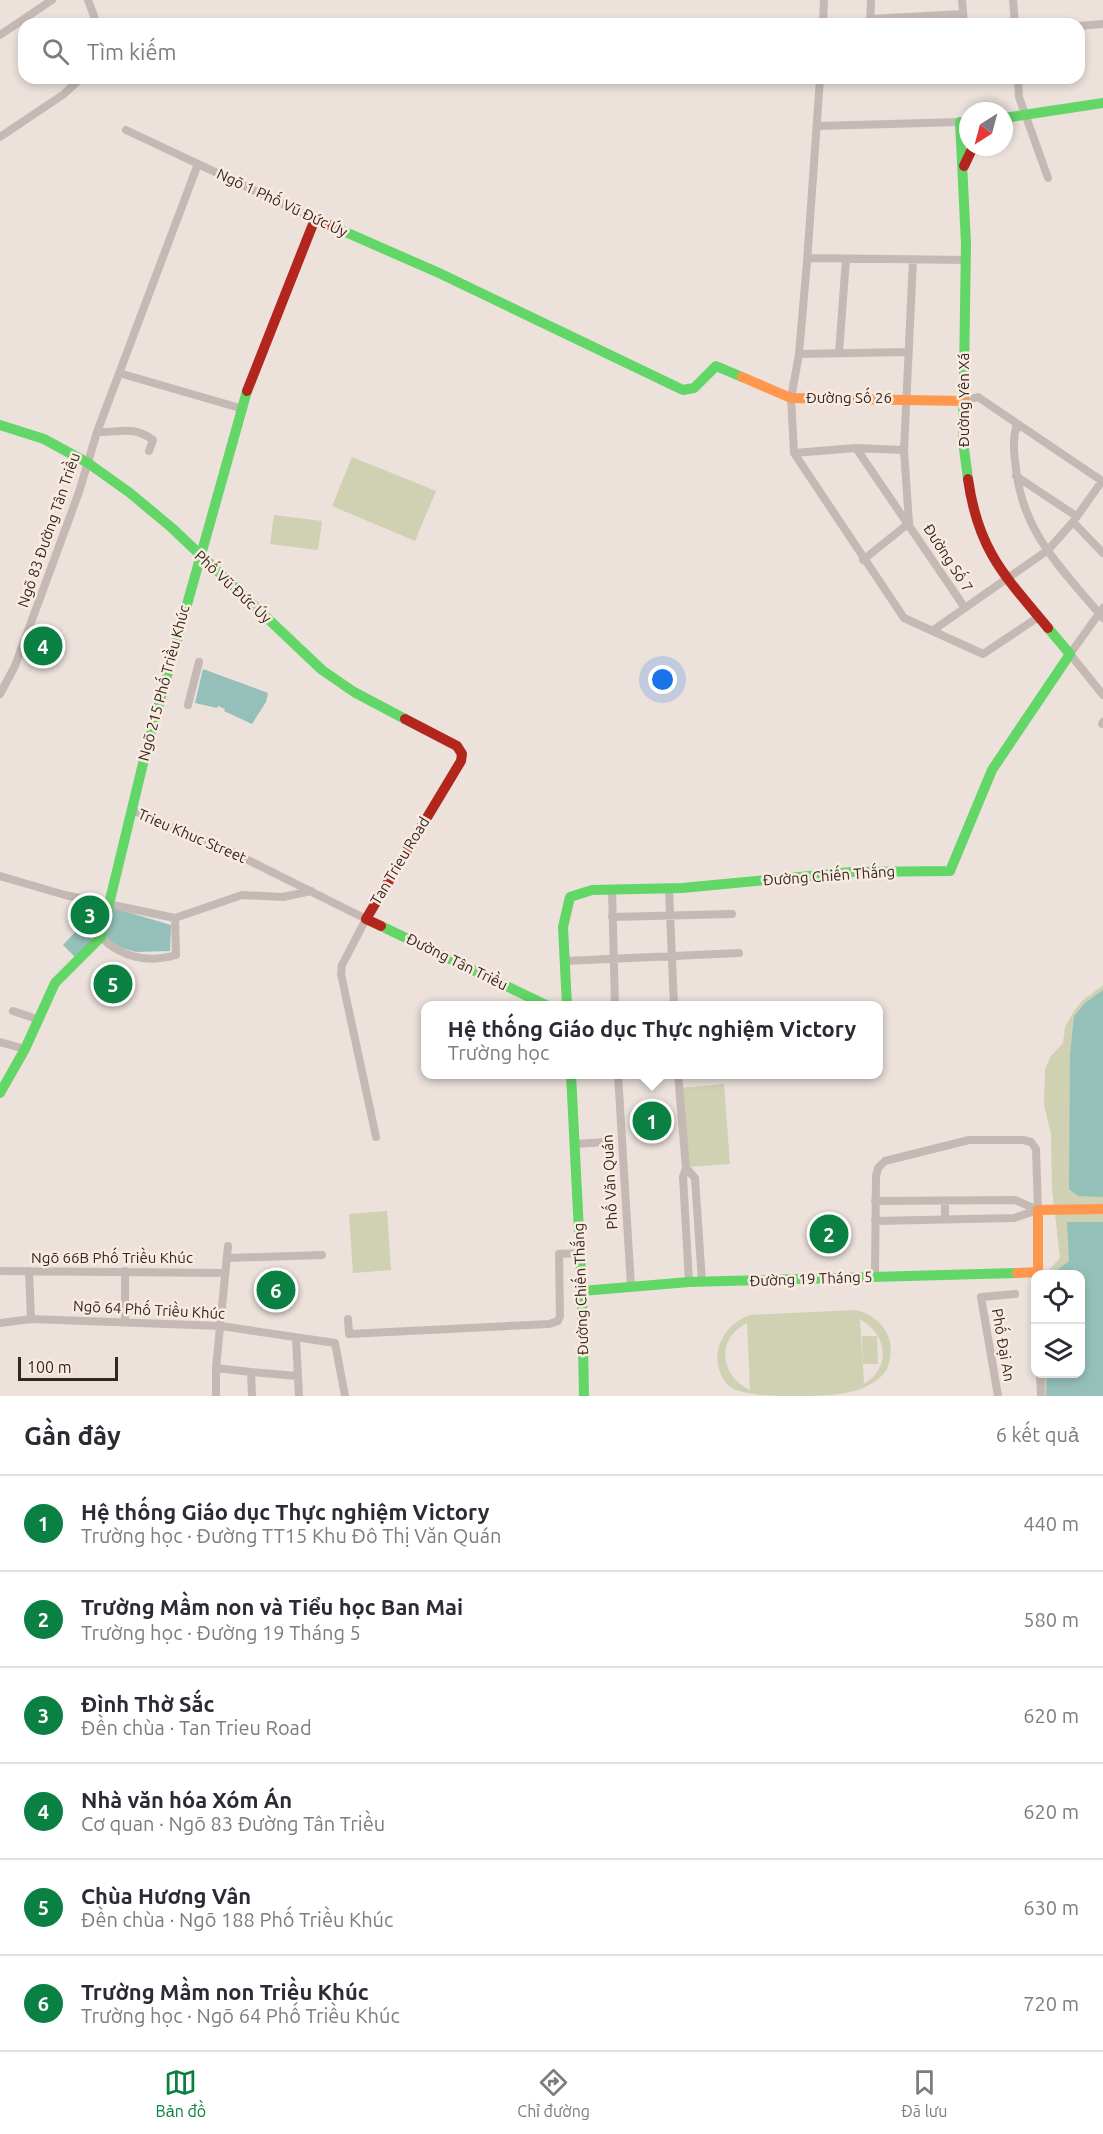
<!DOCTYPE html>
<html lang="vi">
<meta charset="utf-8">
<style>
:root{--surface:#fff;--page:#f7f7f7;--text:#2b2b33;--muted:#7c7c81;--line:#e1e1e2;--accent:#0b8043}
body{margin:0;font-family:Ubuntu,sans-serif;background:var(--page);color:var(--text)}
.controls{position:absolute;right:18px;bottom:18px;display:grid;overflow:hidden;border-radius:12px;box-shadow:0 3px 9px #0003}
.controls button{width:54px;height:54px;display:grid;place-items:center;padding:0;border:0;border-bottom:2px solid var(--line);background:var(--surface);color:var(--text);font:30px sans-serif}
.compass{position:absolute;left:959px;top:102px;width:54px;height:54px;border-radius:50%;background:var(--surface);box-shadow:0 3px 9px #0003;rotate:216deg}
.scale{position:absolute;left:18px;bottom:15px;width:100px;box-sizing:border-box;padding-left:6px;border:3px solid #342623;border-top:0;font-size:16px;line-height:21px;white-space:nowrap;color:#342623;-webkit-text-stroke:4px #faebe0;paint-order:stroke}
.you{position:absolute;left:663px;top:680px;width:21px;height:21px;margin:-15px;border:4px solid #fff;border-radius:50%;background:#1a73e8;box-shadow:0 0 0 9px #1a73e833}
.badge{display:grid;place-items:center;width:39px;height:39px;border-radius:50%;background:var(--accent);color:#fff;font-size:20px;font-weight:700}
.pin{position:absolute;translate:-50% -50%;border:3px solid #fff;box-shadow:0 2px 6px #0006}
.popup{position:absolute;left:421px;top:1001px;width:462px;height:78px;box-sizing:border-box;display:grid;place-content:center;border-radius:12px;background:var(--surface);filter:drop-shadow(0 2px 4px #0005);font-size:20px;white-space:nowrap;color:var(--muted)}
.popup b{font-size:22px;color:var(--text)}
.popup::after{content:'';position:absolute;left:50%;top:100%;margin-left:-12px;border:12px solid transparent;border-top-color:var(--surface)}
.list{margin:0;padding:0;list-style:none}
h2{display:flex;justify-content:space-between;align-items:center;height:78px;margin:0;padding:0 24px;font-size:26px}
h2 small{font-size:20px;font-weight:400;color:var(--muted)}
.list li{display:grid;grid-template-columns:39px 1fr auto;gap:18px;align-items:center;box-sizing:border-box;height:96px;padding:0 24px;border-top:2px solid var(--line)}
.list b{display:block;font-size:22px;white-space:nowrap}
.list p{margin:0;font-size:20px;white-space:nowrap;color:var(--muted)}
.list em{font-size:20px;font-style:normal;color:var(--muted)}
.icon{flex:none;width:33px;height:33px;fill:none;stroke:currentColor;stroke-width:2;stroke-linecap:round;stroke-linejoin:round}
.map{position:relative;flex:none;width:1103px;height:1396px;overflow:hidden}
.search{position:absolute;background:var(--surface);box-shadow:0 3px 9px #0003;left:18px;right:18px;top:18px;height:66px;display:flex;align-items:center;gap:15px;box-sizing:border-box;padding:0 21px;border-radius:18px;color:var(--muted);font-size:22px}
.sheet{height:654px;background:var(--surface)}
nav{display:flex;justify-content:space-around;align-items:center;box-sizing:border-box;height:84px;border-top:2px solid var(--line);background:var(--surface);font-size:16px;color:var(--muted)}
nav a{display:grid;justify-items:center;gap:3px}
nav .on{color:var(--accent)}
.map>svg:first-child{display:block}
.green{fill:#d0d0b3;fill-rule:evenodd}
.water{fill:#95c0ba}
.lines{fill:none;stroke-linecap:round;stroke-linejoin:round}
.street{stroke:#c4b9b4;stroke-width:8}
.fast{stroke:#63d668;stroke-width:10}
.slow{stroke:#ff974d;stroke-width:10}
.jam{stroke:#b3261e;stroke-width:10}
.labels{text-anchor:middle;stroke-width:5;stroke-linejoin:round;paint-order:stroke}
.street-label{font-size:15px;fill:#342623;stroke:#faebe0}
</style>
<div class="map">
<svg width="1103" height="1396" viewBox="0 0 1103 1396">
<rect width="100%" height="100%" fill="#ece1db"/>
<!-- green -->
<path class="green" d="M352 457 436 491 415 541 332 506Z
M274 515 322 521 318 550 270 544Z
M1103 985V1396H1042L1043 1374H1080V1274H1045L1060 1258 1052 1189 1051 1134 1044 1105 1045 1069 1051 1056 1063 1043 1065 1027 1074 1011 1082 1001Z
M724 1084 730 1164 688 1167 680 1088Z
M387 1211 391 1270 353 1273 349 1214Z
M855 1310C870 1313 883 1322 889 1338 892 1347 891 1360 887 1369 870 1396 828 1396 796 1396 776 1396 745 1396 730 1387 705 1362 720 1325 750 1315ZM860 1319C887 1335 892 1366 864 1384ZM747 1323 750 1390C720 1376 715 1339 747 1323Z
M862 1336H877L878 1364H863Z"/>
<!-- water -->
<path class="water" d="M203 669 268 693 266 702 252 724 224 711 225 709 218 706 217 708 195 703Z
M110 907 171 925 170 951 136 952 105 943Z
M80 927 93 940 76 958 63 945Z
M1103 990V1197L1078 1196 1069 1189 1070 1055 1074 1016 1085 1003Z
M1067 1222H1103V1396H1046L1047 1374H1080V1274H1052L1069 1261Z"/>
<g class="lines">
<!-- street -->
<path class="street" d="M88 0 97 24
M962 0 964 24
M1013 0 1015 24
M870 19 963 14
M870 22 871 0
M823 24 824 0
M1079 26 1103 24
M0 35 52 0
M820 78 807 262 799 354 791 398 794 453 904 618 983 654 1037 618
M1018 78 1019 97 1048 178
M818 126 960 122
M126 130 315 219
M0 137 64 94 81 78
M808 258 966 260
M839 353 846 259
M799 354 908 352
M119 373 240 408
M1017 424C1012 440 1014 453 1016 469 1023 534 1063 570 1103 618
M97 432C119 433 133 425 153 440L149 451
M856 448 965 608
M794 453 856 448 904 450
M1016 476 1076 516
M1073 522 1103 553
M909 523 904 450 913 260
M863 560 909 523
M1103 608 1070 654 1103 695
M932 631 1048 550 1073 522 1102 481 978 397 964 401
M0 694 15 666 79 492 97 432 198 164
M188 705 199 662
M1102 724 1103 722
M132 810 232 852 366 919 342 965 341 974 376 1137
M0 876 65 895 175 918 242 895 283 897 311 891
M669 889 674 1006
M612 890 615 1006
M612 917 732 914
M101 937C121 958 149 963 176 955L175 918
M565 961 739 953
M13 1011 37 1019
M0 1042 25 1049
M618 1074 631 1287
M678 1074 686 1168 683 1177 689 1282
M575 1144 606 1142
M686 1168 695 1178 702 1282
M875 1201 1015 1200 1038 1210
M945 1201V1219
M875 1221 1014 1218 1038 1210
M228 1258 322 1255
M0 1271 225 1273
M29 1271 31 1319
M125 1271V1321
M875 1276 876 1176 878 1168 885 1161 969 1140H1023L1031 1142 1036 1149 1038 1210
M348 1319 349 1334 549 1324 558 1321 560 1316 559 1254 580 1253
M0 1323 31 1319 221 1326 335 1343 345 1396
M296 1339 299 1396
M216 1368 251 1372
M1040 1374 1041 1396
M216 1396V1368L228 1246
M252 1396 251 1372 297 1376
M998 1396 981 1297 1015 1294"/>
<!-- fast -->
<path class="fast" d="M1004 118 1103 103
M968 122H960L966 244 963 441 968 479
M334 227 439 273 683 390 694 388 716 366 742 377
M0 425 44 439 88 463 130 493 172 528 322 670 354 692 405 719
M381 926 548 1006
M567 1006 563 927 570 897 592 890 682 888 852 872 950 871 992 770 1070 654 1048 628
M571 1074 582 1291 584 1396
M0 1093 25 1049 55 983 101 937 147 747 247 391
M582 1291 689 1282 1017 1273"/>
<!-- slow -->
<path class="slow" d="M742 377 791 398 964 401
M1017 1273 1038 1272V1210L1103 1209"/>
<!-- jam -->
<path class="jam" d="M964 166 973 147
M247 391 315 219 334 227
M968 479C978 550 1004 575 1048 628
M381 926 366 919 461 761 462 754 457 746 405 719"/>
</g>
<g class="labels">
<!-- street labels -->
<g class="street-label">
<text transform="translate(282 203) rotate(25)" y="5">Ngõ 1 Phố Vũ Đức Úy</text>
<text x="849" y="403">Đường Số 26</text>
<text transform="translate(964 400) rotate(-90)" y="5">Đường Yên Xá</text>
<text transform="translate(49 530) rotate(-71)" y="5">Ngõ 83 Đường Tân Triều</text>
<text transform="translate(948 558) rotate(57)" y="5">Đường Số 7</text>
<text transform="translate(233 587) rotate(43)" y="5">Phố Vũ Đức Úy</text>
<text transform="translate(164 683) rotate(-75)" y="5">Ngõ 215 Phố Triều Khúc</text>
<text transform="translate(192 836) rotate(23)" y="5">Trieu Khuc Street</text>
<text transform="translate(400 861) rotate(-59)" y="5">Tan Trieu Road</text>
<text transform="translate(829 876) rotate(-4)" y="5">Đường Chiến Thắng</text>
<text transform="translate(457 962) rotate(26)" y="5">Đường Tân Triều</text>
<text transform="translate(610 1182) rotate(-93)" y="5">Phố Văn Quán</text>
<text x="112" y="1263">Ngõ 66B Phố Triều Khúc</text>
<text transform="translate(811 1279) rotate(-2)" y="5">Đường 19 Tháng 5</text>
<text transform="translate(581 1289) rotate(-92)" y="5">Đường Chiến Thắng</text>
<text transform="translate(149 1310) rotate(3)" y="5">Ngõ 64 Phố Triều Khúc</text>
<text transform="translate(1003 1345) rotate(80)" y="5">Phố Đại An</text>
</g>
</g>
</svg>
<div class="controls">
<button><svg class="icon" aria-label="locate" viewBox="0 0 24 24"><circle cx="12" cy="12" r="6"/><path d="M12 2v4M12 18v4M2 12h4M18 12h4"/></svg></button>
<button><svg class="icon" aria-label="layers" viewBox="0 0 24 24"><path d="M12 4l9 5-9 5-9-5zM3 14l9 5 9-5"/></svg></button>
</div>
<svg class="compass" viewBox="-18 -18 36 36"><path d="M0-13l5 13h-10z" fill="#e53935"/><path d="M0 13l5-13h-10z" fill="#7c7c81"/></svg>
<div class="scale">100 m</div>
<div class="you"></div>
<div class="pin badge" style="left:652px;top:1121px">1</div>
<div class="popup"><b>Hệ thống Giáo dục Thực nghiệm Victory</b>Trường học</div>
<div class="pin badge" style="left:829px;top:1234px">2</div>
<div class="pin badge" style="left:90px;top:915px">3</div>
<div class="pin badge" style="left:43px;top:646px">4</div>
<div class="pin badge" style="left:113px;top:984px">5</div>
<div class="pin badge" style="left:276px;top:1290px">6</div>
<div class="search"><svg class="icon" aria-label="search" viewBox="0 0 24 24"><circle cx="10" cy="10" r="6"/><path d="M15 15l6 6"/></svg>Tìm kiếm</div>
</div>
<section class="sheet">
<h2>Gần đây<small>6 kết quả</small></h2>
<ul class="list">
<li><span class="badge">1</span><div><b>Hệ thống Giáo dục Thực nghiệm Victory</b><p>Trường học · Đường TT15 Khu Đô Thị Văn Quán</p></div><em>440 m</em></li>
<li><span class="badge">2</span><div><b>Trường Mầm non và Tiểu học Ban Mai</b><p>Trường học · Đường 19 Tháng 5</p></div><em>580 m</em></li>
<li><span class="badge">3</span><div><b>Đình Thờ Sắc</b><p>Đền chùa · Tan Trieu Road</p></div><em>620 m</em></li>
<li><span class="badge">4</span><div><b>Nhà văn hóa Xóm Án</b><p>Cơ quan · Ngõ 83 Đường Tân Triều</p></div><em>620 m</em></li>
<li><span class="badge">5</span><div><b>Chùa Hương Vân</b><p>Đền chùa · Ngõ 188 Phố Triều Khúc</p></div><em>630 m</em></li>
<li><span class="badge">6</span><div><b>Trường Mầm non Triều Khúc</b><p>Trường học · Ngõ 64 Phố Triều Khúc</p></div><em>720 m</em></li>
</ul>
</section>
<nav>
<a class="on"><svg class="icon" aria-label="map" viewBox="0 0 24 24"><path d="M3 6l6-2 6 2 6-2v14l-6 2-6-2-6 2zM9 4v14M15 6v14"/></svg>Bản đồ</a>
<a><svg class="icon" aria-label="directions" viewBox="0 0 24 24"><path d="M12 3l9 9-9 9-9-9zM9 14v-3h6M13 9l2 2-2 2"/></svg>Chỉ đường</a>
<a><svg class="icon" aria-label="saved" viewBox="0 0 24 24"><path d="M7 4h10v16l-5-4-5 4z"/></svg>Đã lưu</a>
</nav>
